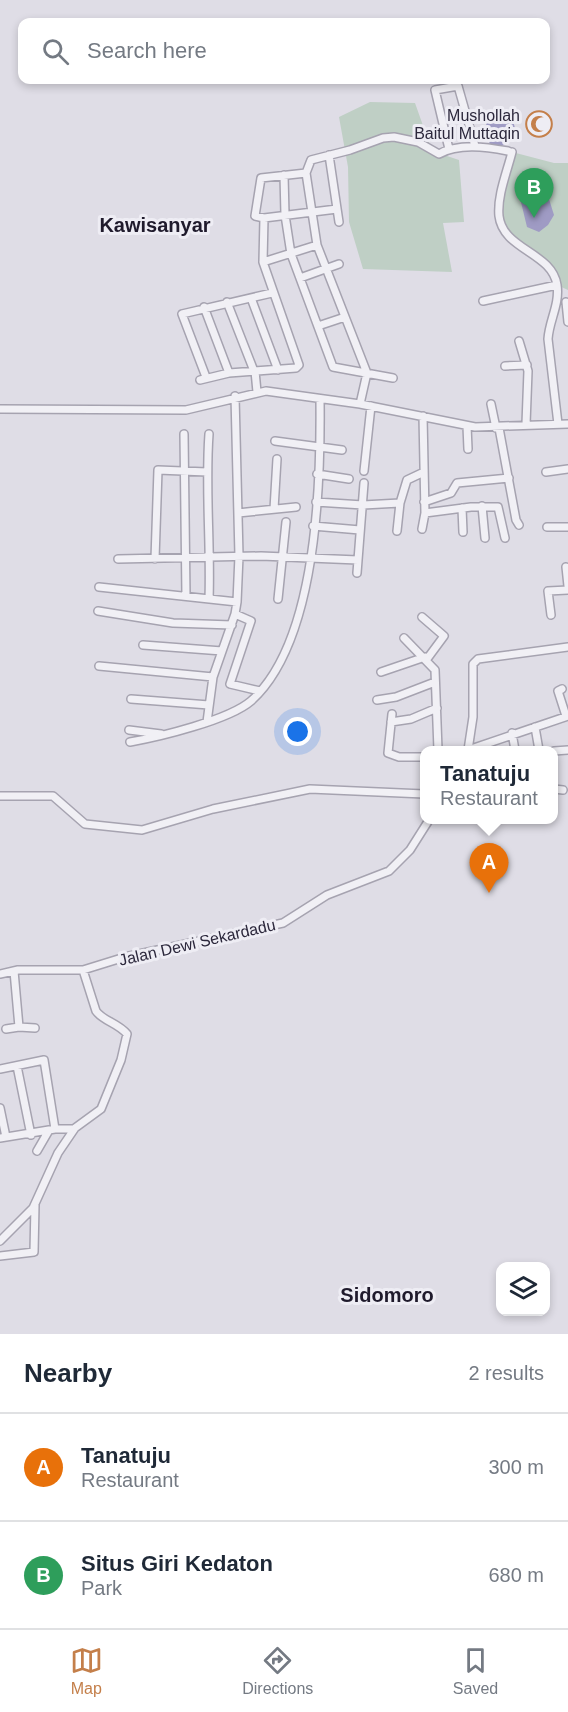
<!DOCTYPE html>
<style>
:root{--surface:#fff;--page:#f2f2f3;--text:#1f2937;--muted:#747a83;--line:#e0e1e3;--accent:#c47f4a}
body{margin:0;font-family:Arial,sans-serif;background:var(--page);color:var(--text)}
.controls{position:absolute;right:18px;bottom:18px;display:grid;overflow:hidden;border-radius:12px;box-shadow:0 3px 9px #0003}
.controls button{width:54px;height:54px;display:grid;place-items:center;padding:0;border:0;border-bottom:2px solid var(--line);background:var(--surface);color:var(--text);font:30px sans-serif}
.you{position:absolute;left:298px;top:732px;width:21px;height:21px;margin:-15px;border:4px solid #fff;border-radius:50%;background:#1a73e8;box-shadow:0 0 0 9px #1a73e833}
.badge{display:grid;place-items:center;width:39px;height:39px;border-radius:50%;background:var(--accent);color:#fff;font-size:20px;font-weight:700}
.pin{position:absolute;translate:-50% -50px;filter:drop-shadow(0 2px 3px #0008)}
.pin::after{content:'';position:absolute;top:32px;width:21px;height:18px;background:inherit;clip-path:polygon(0 0,100% 0,50% 100%)}
.popup{position:absolute;left:420px;top:746px;width:138px;height:78px;box-sizing:border-box;display:grid;place-content:center;border-radius:12px;background:var(--surface);filter:drop-shadow(0 2px 4px #0005);font-size:20px;white-space:nowrap;color:var(--muted)}
.popup b{font-size:22px;color:var(--text)}
.popup::after{content:'';position:absolute;left:50%;top:100%;margin-left:-12px;border:12px solid transparent;border-top-color:var(--surface)}
.list{margin:0;padding:0;list-style:none}
h2{display:flex;justify-content:space-between;align-items:center;height:78px;margin:0;padding:0 24px;font-size:26px}
h2 small{font-size:20px;font-weight:400;color:var(--muted)}
.list li{display:grid;grid-template-columns:39px 1fr auto;gap:18px;align-items:center;box-sizing:border-box;height:108px;padding:0 24px;border-top:2px solid var(--line)}
.list b{display:block;font-size:22px;white-space:nowrap}
.list p{margin:0;font-size:20px;white-space:nowrap;color:var(--muted)}
.list em{font-size:20px;font-style:normal;color:var(--muted)}
.icon{flex:none;width:33px;height:33px;fill:none;stroke:currentColor;stroke-width:2;stroke-linecap:round;stroke-linejoin:round}
.map{position:relative;flex:none;width:568px;height:1334px;overflow:hidden}
.search{position:absolute;background:var(--surface);box-shadow:0 3px 9px #0003;left:18px;right:18px;top:18px;height:66px;display:flex;align-items:center;gap:15px;box-sizing:border-box;padding:0 21px;border-radius:12px;color:var(--muted);font-size:22px}
.sheet{height:294px;background:var(--surface)}
nav{display:flex;justify-content:space-around;align-items:center;box-sizing:border-box;height:84px;border-top:2px solid var(--line);background:var(--surface);font-size:16px;color:var(--muted)}
nav a{display:grid;justify-items:center;gap:3px}
nav .on{color:var(--accent)}
.map>svg:first-child{display:block}
.green{fill:#bfcfc5}
.water{fill:#9f9bc4}
.lines{fill:none;stroke-linecap:round;stroke-linejoin:round}
.minor-casing{stroke:#a6a3b0;stroke-width:10}
.minor{stroke:#f1f0f5;stroke-width:7}
.labels{text-anchor:middle;stroke-width:6;stroke-linejoin:round;paint-order:stroke}
.poi-label{font-size:16px;fill:#2c283c;stroke:#eeedf4;text-anchor:end}
.street-label{font-size:16px;fill:#2c283c;stroke:#eeedf4}
.quarter-label{font-size:20px;font-weight:bold;fill:#1f1a2c;stroke:#eeedf4}
</style>
<div class="map">
<svg width="568" height="1334" viewBox="0 0 568 1334">
<rect width="100%" height="100%" fill="#dfdde6"/>
<!-- green -->
<path class="green" d="M370 102 415 103 432 151 459 160 464 222 443 223 452 272 363 269 349 222 348 167 339 117Z
M512 152 554 163H568V290L557 285 554 273 501 225 502 193Z"/>
<!-- water -->
<path class="water" d="M500 119 513 121 517 135 504 145 490 146 486 123Z
M541 191 549 199 554 215 548 225 539 232 527 227 520 198 531 192Z"/>
<g class="lines">
<!-- minor casing -->
<g class="minor-casing">
<path id="minor" d="M449 149 435 90 458 86 475 146
M512 152C507 172 497 196 499 216 503 250 552 252 557 285 560 304 549 321 548 339L558 424
M329 155 339 222
M306 173 261 178 255 216 264 218 337 209
M284 175 285 215 291 254 333 367 393 378
M263 262 317 245
M300 278 339 264
M251 298 278 370
M483 301 557 285
M227 302 254 371
M566 302 568 322
M204 307 229 373
M318 326 345 317
M519 341 528 371 526 424
M505 366 527 365
M255 371 257 392
M206 377 182 314 272 293
M200 380 229 373 296 368 299 365 263 262 264 218
M360 404 367 373 317 245 306 173 311 160 350 150 383 138 394 137 418 142 439 154C459 143 486 147 508 151
M491 404 496 428
M0 409 186 410 266 391 360 404 475 427 568 424
M423 416 425 513 471 507H498L505 538
M467 426 468 449
M499 428 516 520 519 525
M184 434 186 596
M209 434C205 489 211 544 209 599
M275 441 342 450
M364 471 371 406
M546 472 568 469
M317 474 349 479
M316 502 363 505 400 503 397 531
M424 502 451 493 457 483 509 478
M400 503 407 480 424 472
M482 506 485 538
M462 508 463 532
M274 509 277 459
M238 513 296 507
M313 526 360 530
M547 527H568
M422 529 425 513
M118 559 261 556 358 560
M155 559 158 470 207 472
M566 567 568 586
M357 573 364 483
M99 587 237 602
M278 599 286 522
M98 611 173 623 232 625
M235 614 251 621 230 684 260 691
M551 615 548 591 568 590
M422 617 444 636 427 659
M404 638 435 670 438 750
M143 645 222 651
M99 666 213 677
M381 672 425 657
M562 689 558 691 566 716
M131 699 209 705
M377 700 396 697 435 682
M392 714 388 753 399 757H424
M207 722 213 677 235 614 237 602 239 556 235 396
M391 722 411 719 437 708
M535 727 539 750
M129 730 161 734
M512 733 515 750
M130 742C159 737 229 720 251 701 317 642 321 484 320 400
M468 750 473 717V664L478 659 568 647
M468 750 568 716
M554 751 568 750
M554 789 563 790
M0 796H53L85 824 142 830 213 809 310 789 424 794
M14 971 19 1027 35 1028
M0 974 18 970H83L125 957 283 923 327 895 389 871 410 850 429 820
M6 1029 19 1027
M17 1066 31 1135
M0 1069 44 1060 55 1129 0 1138
M0 1108 6 1137
M55 1129H74
M37 1151 48 1132
M0 1241 33 1208 58 1153 75 1128 101 1109 121 1060 127 1034C118 1023 103 1021 96 1011L83 970
M0 1256 34 1252 35 1205"/>
</g>
<!-- minor -->
<use href="#minor" class="minor"/>
</g>
<!-- icons -->
<defs>
<g id="mosque-ring" transform="scale(1.35)"><circle r="9.5" fill="#eeedf4" stroke="#c47f4a" stroke-width="1.5"/><path d="M3.5-4.9A6 6 0 1 0 3.5 4.9A5 5 0 1 1 3.5-4.9Z" fill="#c47f4a"/></g>
</defs>
<g fill-rule="evenodd">
<use href="#mosque-ring" x="539" y="124"/>
</g>
<g class="labels">
<!-- poi labels -->
<g class="poi-label">
<text x="520" y="121">Mushollah<tspan x="520" dy="18">Baitul Muttaqin</tspan></text>
</g>
<!-- street labels -->
<g class="street-label">
<text transform="translate(197 942) rotate(-13)" y="6">Jalan Dewi Sekardadu</text>
</g>
<!-- quarter labels -->
<g class="quarter-label">
<text x="155" y="232">Kawisanyar</text>
<text x="387" y="1302">Sidomoro</text>
</g>
</g>
</svg>
<div class="controls">
<button><svg class="icon" aria-label="layers" viewBox="0 0 24 24"><path d="M12 4l9 5-9 5-9-5zM3 14l9 5 9-5"/></svg></button>
</div>
<div class="you"></div>
<div class="pin badge" style="left:489px;top:893px;background:#e8710a">A</div>
<div class="popup"><b>Tanatuju</b>Restaurant</div>
<div class="pin badge" style="left:534px;top:218px;background:#2e9e5b">B</div>
<div class="search"><svg class="icon" aria-label="search" viewBox="0 0 24 24"><circle cx="10" cy="10" r="6"/><path d="M15 15l6 6"/></svg>Search here</div>
</div>
<section class="sheet">
<h2>Nearby<small>2 results</small></h2>
<ul class="list">
<li><span class="badge" style="background:#e8710a">A</span><div><b>Tanatuju</b><p>Restaurant</p></div><em>300 m</em></li>
<li><span class="badge" style="background:#2e9e5b">B</span><div><b>Situs Giri Kedaton</b><p>Park</p></div><em>680 m</em></li>
</ul>
</section>
<nav>
<a class="on"><svg class="icon" aria-label="map" viewBox="0 0 24 24"><path d="M3 6l6-2 6 2 6-2v14l-6 2-6-2-6 2zM9 4v14M15 6v14"/></svg>Map</a>
<a><svg class="icon" aria-label="directions" viewBox="0 0 24 24"><path d="M12 3l9 9-9 9-9-9zM9 14v-3h6M13 9l2 2-2 2"/></svg>Directions</a>
<a><svg class="icon" aria-label="saved" viewBox="0 0 24 24"><path d="M7 4h10v16l-5-4-5 4z"/></svg>Saved</a>
</nav>
